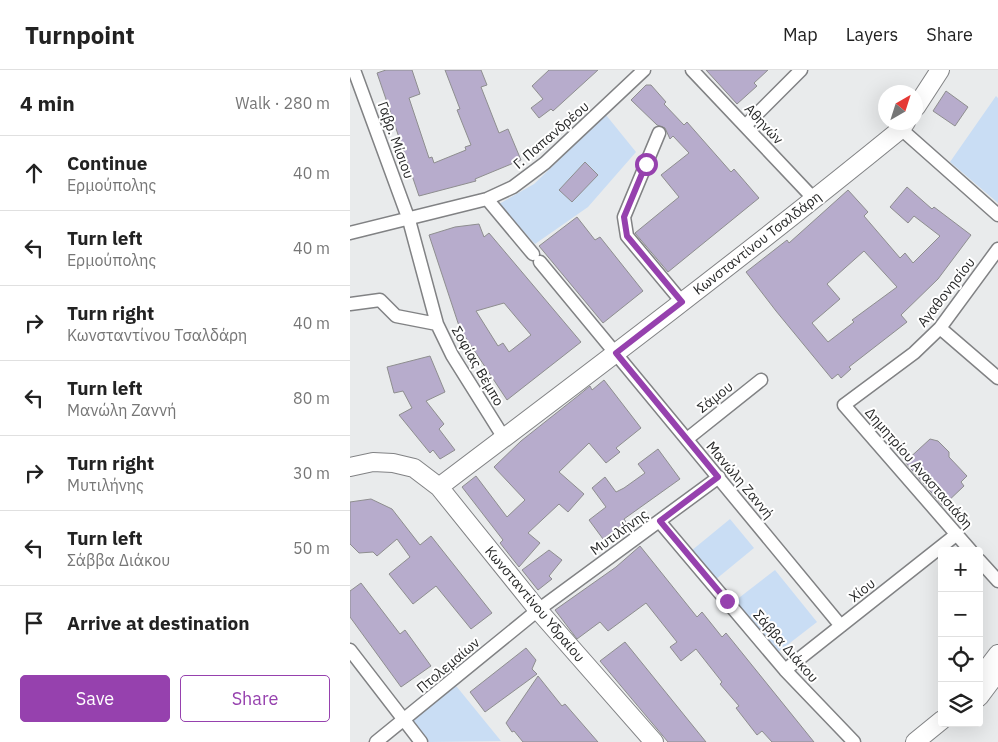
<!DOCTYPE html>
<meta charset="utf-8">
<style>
:root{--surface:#fff;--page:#f2f2f2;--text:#222;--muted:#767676;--line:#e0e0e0;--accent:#9641ae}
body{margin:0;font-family:"IBM Plex Sans",sans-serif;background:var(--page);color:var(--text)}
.controls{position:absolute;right:15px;bottom:15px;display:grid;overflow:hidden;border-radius:5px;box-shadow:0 5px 20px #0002}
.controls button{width:45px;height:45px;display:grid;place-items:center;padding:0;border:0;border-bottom:1px solid var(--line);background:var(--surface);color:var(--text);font:25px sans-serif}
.compass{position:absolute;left:528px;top:15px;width:45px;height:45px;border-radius:50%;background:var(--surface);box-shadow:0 5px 20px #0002;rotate:39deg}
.stop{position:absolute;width:15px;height:15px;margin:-11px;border:4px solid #9641ae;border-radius:50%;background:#fff}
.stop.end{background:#9641ae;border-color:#fff;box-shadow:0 1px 5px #0008}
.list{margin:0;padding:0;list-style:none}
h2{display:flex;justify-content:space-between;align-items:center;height:65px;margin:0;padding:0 20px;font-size:21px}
h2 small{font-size:16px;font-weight:400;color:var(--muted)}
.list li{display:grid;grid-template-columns:32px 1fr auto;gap:15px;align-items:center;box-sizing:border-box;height:75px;padding:0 20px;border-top:1px solid var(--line)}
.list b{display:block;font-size:19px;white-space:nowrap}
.list p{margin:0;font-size:16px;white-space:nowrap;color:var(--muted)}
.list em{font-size:16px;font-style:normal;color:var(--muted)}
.actions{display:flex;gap:10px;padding:15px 20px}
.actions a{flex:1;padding:11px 0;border:1px solid var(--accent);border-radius:5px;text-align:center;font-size:18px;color:var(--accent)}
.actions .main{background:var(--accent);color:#fff}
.icon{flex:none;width:28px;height:28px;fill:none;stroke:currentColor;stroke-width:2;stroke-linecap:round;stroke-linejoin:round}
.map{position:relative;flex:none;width:648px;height:672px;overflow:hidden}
header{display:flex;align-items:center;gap:30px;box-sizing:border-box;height:70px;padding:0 25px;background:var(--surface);border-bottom:1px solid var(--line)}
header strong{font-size:24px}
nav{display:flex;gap:28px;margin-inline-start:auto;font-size:18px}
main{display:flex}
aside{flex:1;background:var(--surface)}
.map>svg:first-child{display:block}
.green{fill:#c9ddf4}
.building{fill:#b7accc;stroke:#8e8e8f;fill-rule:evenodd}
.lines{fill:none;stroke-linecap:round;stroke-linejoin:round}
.street-casing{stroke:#818284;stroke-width:15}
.secondary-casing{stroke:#818284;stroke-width:20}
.street{stroke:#fff;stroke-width:12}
.secondary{stroke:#fff;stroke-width:18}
.route{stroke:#9641ae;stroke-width:6}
.labels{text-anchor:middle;stroke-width:4;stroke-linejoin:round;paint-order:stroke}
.street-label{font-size:14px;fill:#282929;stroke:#fff}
</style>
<header>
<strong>Turnpoint</strong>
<nav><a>Map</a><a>Layers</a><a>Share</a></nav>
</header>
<main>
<aside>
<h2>4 min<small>Walk · 280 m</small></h2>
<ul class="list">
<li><svg class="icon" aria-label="ahead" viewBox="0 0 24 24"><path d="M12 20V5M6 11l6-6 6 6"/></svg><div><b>Continue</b><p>Ερμούπολης</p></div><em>40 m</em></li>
<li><svg class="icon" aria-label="left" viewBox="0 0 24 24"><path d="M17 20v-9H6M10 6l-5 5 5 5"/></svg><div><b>Turn left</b><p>Ερμούπολης</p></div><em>40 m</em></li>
<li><svg class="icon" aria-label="right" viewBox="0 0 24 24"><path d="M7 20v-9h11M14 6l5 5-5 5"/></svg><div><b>Turn right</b><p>Κωνσταντίνου Τσαλδάρη</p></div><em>40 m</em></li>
<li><svg class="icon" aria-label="left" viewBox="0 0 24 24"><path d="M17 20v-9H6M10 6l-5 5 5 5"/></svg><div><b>Turn left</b><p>Μανώλη Ζαννή</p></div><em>80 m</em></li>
<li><svg class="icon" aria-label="right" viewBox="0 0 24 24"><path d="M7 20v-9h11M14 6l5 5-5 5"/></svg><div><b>Turn right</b><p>Μυτιλήνης</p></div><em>30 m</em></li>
<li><svg class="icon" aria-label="left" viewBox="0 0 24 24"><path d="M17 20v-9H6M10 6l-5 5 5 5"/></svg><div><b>Turn left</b><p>Σάββα Διάκου</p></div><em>50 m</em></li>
<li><svg class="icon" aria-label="arrive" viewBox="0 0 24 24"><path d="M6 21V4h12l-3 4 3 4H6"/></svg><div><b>Arrive at destination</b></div></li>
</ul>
<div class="actions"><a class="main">Save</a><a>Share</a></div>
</aside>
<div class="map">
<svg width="648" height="672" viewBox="0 0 648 672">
<rect width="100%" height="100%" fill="#e9ebec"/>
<!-- green -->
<path class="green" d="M646 26 648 28V133L600 92Z
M256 45 286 82 238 137 185 174 149 134 184 114Z
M380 449 404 478 365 510 341 481Z
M425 500 467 552 423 586 381 534Z
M104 615 107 617 151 671 79 672 60 649Z"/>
<!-- building -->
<path class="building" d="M36 0H62L70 24 59 28 79 88 82 87 84 93 116 80 115 77 121 75 107 40 110 39 95 0H131L137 15 131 17 149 63 158 59 171 90 125 109 126 111 69 126 27 3Z
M199 0H248L203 41 201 39 189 48 181 38 193 29 182 16Z
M356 0H418L404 13 407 16 387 34Z
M296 15H301L316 32 314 34 334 55 337 52 381 102 384 99 409 128 318 202 285 163 329 127 311 105 339 83 323 66 320 69 315 58 307 55 281 30Z
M596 21 618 37 605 56 583 41Z
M235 92 248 105 222 132 209 120Z
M557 117 582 139 584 137 621 165 588 209 551 245 557 252 499 297 501 299 491 308 488 304 482 309 426 241 396 202 437 170 439 173 498 120 518 142 514 146 550 188 555 183 563 193 590 166 564 146 558 153 540 137ZM514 181 547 217 502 250 504 252 478 272 462 253 490 229 477 214Z
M227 147 245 170 250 167 293 221 253 253 189 176Z
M129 154 134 167 139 163 231 272 157 330 110 259 79 165 105 157ZM154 233 181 265 159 282 153 273 148 276 126 241Z
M80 286 95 322 76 331 94 354 89 359 105 380 90 389 83 380 80 383 49 345 62 338 53 321 44 323 37 297Z
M254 310 291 358 266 378 270 382 256 393 239 373 209 402 234 424 218 442 209 434 178 463 190 473 169 497 150 473 153 470 112 417 126 406 157 447 175 430 144 397 171 371 229 325 240 316 242 320Z
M580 369 588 371 599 382V387L617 406 611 412 614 416 593 436 555 392Z
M308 379 330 409 274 449 276 452 253 469 239 450 256 437 242 418 255 407 266 422 274 418 295 403 288 394Z
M21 429 42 439 70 475 81 466 142 543 121 559 86 516 63 534 39 504 60 487 47 469 27 486 23 482 9 483 0 474V432Z
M290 476 347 547 352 542 372 567 376 563 464 672H422L412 661 407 665 386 638 389 636 370 614 372 612 346 579 331 591 320 577 327 572 296 533 258 561 250 552 227 569 205 540 266 497Z
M199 480 212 490 199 506 202 509 188 520 172 500Z
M11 513 50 564 55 560 81 596 51 617 0 547V521Z
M275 572 356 672H318L250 591Z
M176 578 186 590 182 599 187 604 135 642 120 622Z
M188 606 212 636 215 634 248 672H173L164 661 162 662 156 653Z"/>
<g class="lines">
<!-- street casing -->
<g class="street-casing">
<path id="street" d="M4 0 59 150 87 254 102 285 154 368
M342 0 464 129
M395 56 451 0
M551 59 648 145
M309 63 274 147 277 166 332 232
M137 129 183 184
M0 163 137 129 163 117 195 93 294 0
M190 192 491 556
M0 234 30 230 46 246 87 254
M590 258 648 308
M337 369 411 310
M309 451 435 600 504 672
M621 481 494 335 564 283 590 258 648 179
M629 490 648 511
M0 580 71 672
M435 600 607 464
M26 672 188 540 369 407"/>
</g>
<!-- secondary casing -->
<g class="secondary-casing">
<path id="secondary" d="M566 37 590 0
M0 397 23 392 43 393 64 398 89 417 188 540 304 672
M89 417C244 300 400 182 551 59L556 52
M629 609 648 584
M629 627 647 603
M565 672 592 650"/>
</g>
<!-- street -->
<use href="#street" class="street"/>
<!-- secondary -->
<use href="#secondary" class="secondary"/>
</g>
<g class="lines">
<!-- route -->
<path class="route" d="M296 94 274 147 277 166 332 232 266 283 368 407 310 451 377 531"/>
</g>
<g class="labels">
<!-- street labels -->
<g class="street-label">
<text transform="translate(414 54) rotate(47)" y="5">Αθηνών</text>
<text transform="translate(201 65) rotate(-41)" y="5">Γ. Παπανδρέου</text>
<text transform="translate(46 70) rotate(70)" y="5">Γαβρ. Μίσιου</text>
<text transform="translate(407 173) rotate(-38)" y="5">Κωνσταντίνου Τσαλδάρη</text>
<text transform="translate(596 222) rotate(-52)" y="5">Αγαθονησίου</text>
<text transform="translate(128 296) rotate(60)" y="5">Σοφίας Βέμπο</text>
<text transform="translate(365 327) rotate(-38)" y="5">Σάμου</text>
<text transform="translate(569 398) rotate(49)" y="5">Δημητρίου Αναστασιάδη</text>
<text transform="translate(390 410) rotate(50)" y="5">Μανώλη Ζαννή</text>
<text transform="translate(269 462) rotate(-36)" y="5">Μυτιλήνης</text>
<text transform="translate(512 520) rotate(-38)" y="5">Χίου</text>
<text transform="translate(185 534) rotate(50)" y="5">Κωνσταντίνου Υδραίου</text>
<text transform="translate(436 576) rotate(49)" y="5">Σάββα Διάκου</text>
<text transform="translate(98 595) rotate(-40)" y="5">Πτολεμαίων</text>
</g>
</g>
</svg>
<div class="controls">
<button>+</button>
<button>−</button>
<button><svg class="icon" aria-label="locate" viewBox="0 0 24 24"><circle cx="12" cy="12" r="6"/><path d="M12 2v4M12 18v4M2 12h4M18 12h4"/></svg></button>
<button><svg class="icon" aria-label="layers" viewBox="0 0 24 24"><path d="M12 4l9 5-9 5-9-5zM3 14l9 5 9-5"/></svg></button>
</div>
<svg class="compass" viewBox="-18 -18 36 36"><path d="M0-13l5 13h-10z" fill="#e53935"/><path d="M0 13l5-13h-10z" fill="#767676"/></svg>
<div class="stop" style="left:296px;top:94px"></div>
<div class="stop end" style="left:377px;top:531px"></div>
</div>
</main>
